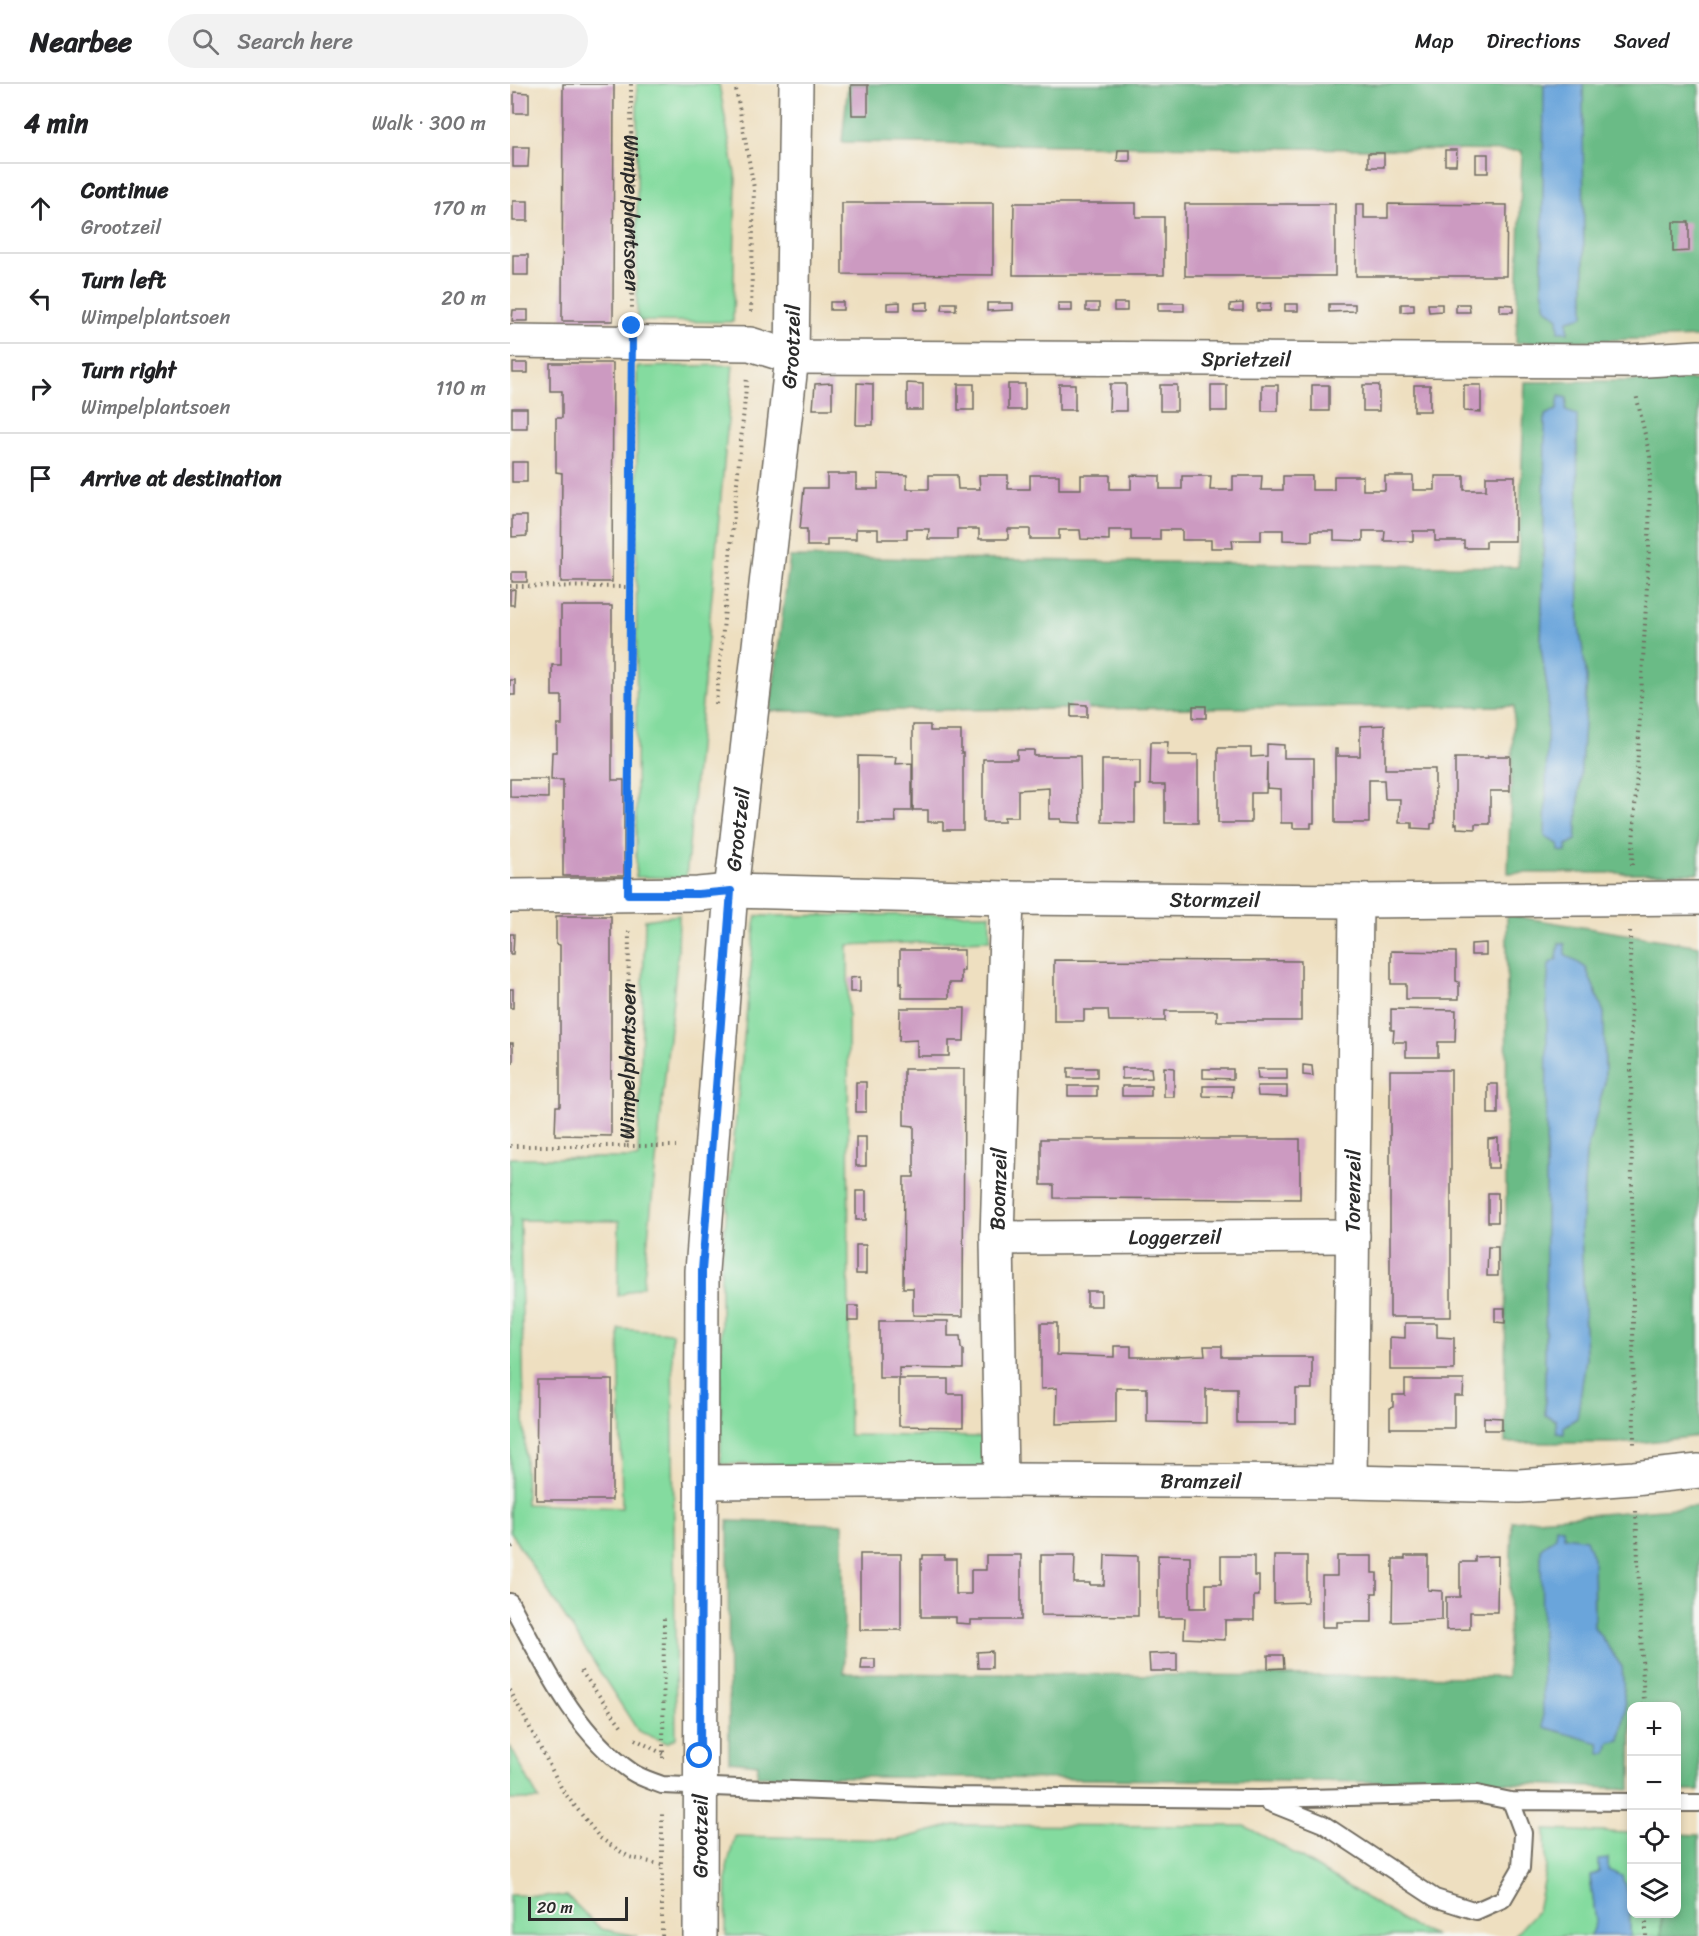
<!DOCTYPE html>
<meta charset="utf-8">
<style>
:root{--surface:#fff;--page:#f2f2f2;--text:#202124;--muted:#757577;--line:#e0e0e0}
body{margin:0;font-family:Sriracha,sans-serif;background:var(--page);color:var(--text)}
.controls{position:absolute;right:18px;bottom:18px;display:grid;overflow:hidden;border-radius:12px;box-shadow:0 3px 9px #0003}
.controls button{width:54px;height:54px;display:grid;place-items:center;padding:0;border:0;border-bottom:2px solid var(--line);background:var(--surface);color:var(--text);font:30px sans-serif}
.scale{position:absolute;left:18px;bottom:15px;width:100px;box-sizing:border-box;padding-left:6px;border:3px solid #2b2b2b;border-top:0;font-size:16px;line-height:21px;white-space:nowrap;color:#2b2b2b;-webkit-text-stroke:4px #f6f6f2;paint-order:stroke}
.stop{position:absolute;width:18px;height:18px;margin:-14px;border:4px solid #1a73e8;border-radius:50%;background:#fff}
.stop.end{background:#1a73e8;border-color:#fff;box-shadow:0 2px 6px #0008}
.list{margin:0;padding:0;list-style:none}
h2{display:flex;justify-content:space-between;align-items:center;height:78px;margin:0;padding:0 24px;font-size:26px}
h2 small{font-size:20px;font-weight:400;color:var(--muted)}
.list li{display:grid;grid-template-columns:39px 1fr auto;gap:18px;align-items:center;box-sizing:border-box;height:90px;padding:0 24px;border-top:2px solid var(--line)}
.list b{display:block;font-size:22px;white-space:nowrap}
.list p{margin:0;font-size:20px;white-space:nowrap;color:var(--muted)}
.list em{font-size:20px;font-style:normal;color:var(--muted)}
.icon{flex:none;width:33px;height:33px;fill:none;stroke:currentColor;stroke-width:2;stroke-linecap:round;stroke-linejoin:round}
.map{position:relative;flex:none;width:1189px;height:1852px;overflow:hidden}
header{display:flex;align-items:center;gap:36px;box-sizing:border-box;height:84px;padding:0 30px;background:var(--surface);border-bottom:2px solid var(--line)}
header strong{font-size:28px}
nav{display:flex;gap:33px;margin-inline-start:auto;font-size:21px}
.search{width:420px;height:54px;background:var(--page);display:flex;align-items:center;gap:15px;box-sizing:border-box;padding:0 21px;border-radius:33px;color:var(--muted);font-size:22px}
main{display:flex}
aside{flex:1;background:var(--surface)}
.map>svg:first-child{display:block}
.green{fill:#84db9f;stroke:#588365;stroke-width:1.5}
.forest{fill:#6bbb86;stroke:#4b7358;stroke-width:1.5;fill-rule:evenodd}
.water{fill:#6ba5db;stroke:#4b6883;stroke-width:1.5}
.building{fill:#cc9ac1}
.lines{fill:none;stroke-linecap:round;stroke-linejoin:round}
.service-casing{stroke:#6f6a5f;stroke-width:20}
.minor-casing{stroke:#6f6a5f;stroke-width:36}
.path{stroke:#6f6a5f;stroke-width:4;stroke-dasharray:1.5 4.5;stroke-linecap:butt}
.service{stroke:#fff;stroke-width:16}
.minor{stroke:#fff;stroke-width:33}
.route{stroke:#1a73e8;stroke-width:8}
.labels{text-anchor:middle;stroke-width:5;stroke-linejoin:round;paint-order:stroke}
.street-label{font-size:21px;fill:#2b2b2b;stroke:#f6f6f2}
</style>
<header>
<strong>Nearbee</strong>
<div class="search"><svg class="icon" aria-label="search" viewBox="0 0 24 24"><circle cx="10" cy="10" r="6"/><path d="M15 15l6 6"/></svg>Search here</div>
<nav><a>Map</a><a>Directions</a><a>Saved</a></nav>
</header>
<main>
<aside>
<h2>4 min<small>Walk · 300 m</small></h2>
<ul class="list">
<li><svg class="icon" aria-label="ahead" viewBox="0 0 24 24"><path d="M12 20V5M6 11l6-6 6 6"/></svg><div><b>Continue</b><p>Grootzeil</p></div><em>170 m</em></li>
<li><svg class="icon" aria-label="left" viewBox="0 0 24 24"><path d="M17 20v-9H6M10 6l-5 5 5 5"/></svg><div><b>Turn left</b><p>Wimpelplantsoen</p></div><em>20 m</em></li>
<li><svg class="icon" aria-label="right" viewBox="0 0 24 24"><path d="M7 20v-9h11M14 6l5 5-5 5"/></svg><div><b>Turn right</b><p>Wimpelplantsoen</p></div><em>110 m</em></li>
<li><svg class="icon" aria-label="arrive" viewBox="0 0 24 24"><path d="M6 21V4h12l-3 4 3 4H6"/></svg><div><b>Arrive at destination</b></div></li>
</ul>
</aside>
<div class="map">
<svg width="1189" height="1852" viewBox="0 0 1189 1852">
<rect width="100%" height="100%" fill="#f6f6f2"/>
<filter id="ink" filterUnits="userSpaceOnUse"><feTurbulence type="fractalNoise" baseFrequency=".0167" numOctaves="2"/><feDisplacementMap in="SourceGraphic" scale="12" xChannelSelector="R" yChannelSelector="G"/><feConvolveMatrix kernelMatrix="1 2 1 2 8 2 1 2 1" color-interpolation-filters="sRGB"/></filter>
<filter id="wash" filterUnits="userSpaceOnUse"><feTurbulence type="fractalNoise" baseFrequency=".008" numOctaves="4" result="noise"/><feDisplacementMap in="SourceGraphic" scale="24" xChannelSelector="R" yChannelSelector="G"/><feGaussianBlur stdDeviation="1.35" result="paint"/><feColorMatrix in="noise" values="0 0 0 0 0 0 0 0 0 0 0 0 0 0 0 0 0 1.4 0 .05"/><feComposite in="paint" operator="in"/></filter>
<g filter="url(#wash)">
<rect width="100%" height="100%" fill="#eedfc0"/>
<!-- green -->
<path class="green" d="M127 0H209L226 95 223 238 127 237Z
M223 281 176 794 126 793 127 283Z
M480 830V856L338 861 339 1351 478 1353 475 1384 211 1380V1185L246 832Z
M169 831 168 867 133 1202 108 1212 109 1137 10 1136 16 1420 112 1424 109 1245 162 1249 166 1654 157 1659 128 1647 0 1448V1074H128L135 836Z
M0 1662 29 1716H0Z
M444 1741 734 1742 772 1762 902 1842 926 1852H216L217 1783 225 1752 387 1756Z
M1035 1746 1121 1749 1122 1830H1151V1852H1120V1818L1098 1786V1775L1090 1788 1080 1793 1086 1837 1080 1852H1004L1027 1827 1036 1782Z
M0 1811 57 1812 91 1845 128 1852H0Z"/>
<!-- forest -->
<path class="forest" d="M338 0H1034L1032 205 1036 224 1048 234 1058 248V236L1074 231 1073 0H1189V253L1006 259 1012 67 332 58Z
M1189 296V789H998L1004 622 260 627 280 473 1008 483 1015 298ZM1049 312 1057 314 1056 327 1069 541 1077 595 1066 755 1057 761 1056 768 1048 760 1038 609 1031 564 1034 448 1035 331 1047 326Z
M997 831 1189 862V1352L1128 1359H995ZM1049 859 1055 870 1076 884 1094 929 1095 998 1076 1069 1071 1148 1076 1274 1067 1334 1054 1342 1053 1350 1047 1348 1046 1336 1035 1331 1037 956Z
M1189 1422V1707H1167L1166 1622H1122L1121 1705 997 1699 247 1692 248 1680 219 1677 218 1437 333 1440 334 1589 997 1593 1002 1437ZM1045 1453 1083 1474 1084 1543 1112 1583 1115 1627 1110 1655 1100 1658 1098 1662 1089 1659 1033 1512 1031 1464Z
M1167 1750 1189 1751V1852H1151V1830H1166Z"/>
<!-- water -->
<path class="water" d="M1034 0H1073L1074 232 1058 236V248H1049L1048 234 1036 224 1032 205Z
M1049 312 1057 314 1056 327 1067 331 1069 541 1077 595 1066 756 1057 761 1056 768 1049 767 1048 760 1035 753 1038 609 1031 564 1034 448 1035 331 1047 326Z
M1049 859 1055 860V870L1076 884 1094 929 1095 998 1076 1069 1071 1148 1076 1274 1067 1334 1054 1342V1350L1047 1349 1046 1336 1035 1331 1037 906 1039 880 1047 875Z
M1046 1443 1053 1444 1054 1452 1076 1455 1083 1474 1084 1543 1112 1583 1115 1627 1110 1656 1100 1658 1097 1669H1090L1089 1659 1033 1643 1031 1464 1045 1453Z
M1098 1775V1786L1112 1792 1120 1818V1852H1080L1086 1837 1080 1792 1089 1788V1776Z"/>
<g id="blocks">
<!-- building -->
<path class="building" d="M53 0H104L103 237H52Z
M341 1H358V31H342Z
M4 8 19 9V29H4Z
M3 63H19L18 83H3Z
M608 66H620V77H607Z
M935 66H947L946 81H935Z
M858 69H874V83H858Z
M966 70H978V89H966Z
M3 117H18V137H3Z
M332 119H483V191L332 190Z
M504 119H626V133H654V191H503Z
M675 120H825V192H675Z
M846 120H854V134H878V120L997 121 996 192H846Z
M1163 138H1179V167L1163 168Z
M3 171H18V191H3Z
M320 218H333V226H320Z
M390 218V226H377V219Z
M418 218V226H405V219Z
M433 219H446V226H432Z
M477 219H503V226L477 227Z
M548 219H562V227H548Z
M576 219H589V227H576Z
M604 219H617V227H604Z
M648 219H674V227H648Z
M733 219V227H720V220Z
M761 219 760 227H747V220Z
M775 220H788V227H775Z
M819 220H845V227L819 228Z
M891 220H904V227L891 228Z
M918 220H932V227L919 228Z
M946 220H959L960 228H946Z
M990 220 1003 221V228H990Z
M3 226H18V237H2Z
M3 279H18V289H3Z
M40 279H103L102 498H51L52 389 46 388V334H52V307H40Z
M322 299V325H303L305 300Z
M347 299 363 300V341H346Z
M397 299 413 300V326H397Z
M448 300H464V326H448Z
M498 300H515V326H498Z
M549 300H565V326H549Z
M600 300H616V327H599Z
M650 301H667V327H650Z
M701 301H717V327H701Z
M752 301H768V327H752Z
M802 301H819V327H802Z
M853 301H869V327H853Z
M904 301H920V327H904Z
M954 301H971V328L954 327Z
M2 324H17V344H2Z
M2 378H17V398H2Z
M317 390H346V405H368V390L397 391V405H419V391H447L448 405H470L469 391H498V405H520V391H549V405H571V391H600V405H621V391L650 392V405H672V392H701L700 406H723V392H752L751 406H773V392H802V406H824V392H853V406H875V392H903V406H925V392H954V406H976V392H1005V457H976V464H954V457H925V447H903V457H874L875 447H853V457L824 456V447H802V457L773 456V446H751V456H722L723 464H701V456H672V446H650V456H621V446H599V456L571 455 570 446H549V455H520V445H498V455H469V445H447V455H418L419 445H397V455H368V445H346V455H317V462H297V445H290L294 404H317Z
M2 432H17V452L2 453Z
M2 488H17V498H2Z
M5 505 4 521H0V506Z
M51 522H102V696H114V792H53V696H41L42 668H47V641H52V612H42V581H51Z
M0 596H5V611H0Z
M561 620 577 621V633H561Z
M683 622H696V634H683Z
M403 641H420V647H451V669H453V746H433V738H418V726H403Z
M875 641V685H925V739L921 740V745L902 744V739H889L890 715H875L874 696H859V739H825V665H827V672H850V642Z
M641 658H658L657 671H688V739H655V701H640Z
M757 660 774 661V674H804V739H801V744H783V739H771V705L757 704V678L756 709H741V739H708V664H741V673L757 672Z
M507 666H524V672H570L571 739 551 738V735H539V704L508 706V733H494V738H473V675H507Z
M348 672 386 673 385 680 402 679V727H385L386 738H348Z
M978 672H1000V707H980V740H965V745L947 744V739L945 740V674H978Z
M592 676H630V701H625V739L592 738Z
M0 695H38V714L0 713Z
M46 832H101V1052L45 1051 46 1022H50V861L46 860Z
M0 850H4L3 870H0Z
M976 859V871H961V860Z
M390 866H454V887H451V899H439V914H392V898L390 899Z
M881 867 946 868V897L949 898V915H896V900H881Z
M544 876 791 877V937H707V927H655V937H599L598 926H574V937H544Z
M350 893V908H340V894Z
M0 905H3V924H0Z
M390 924H455L454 957H439V972H407V956L389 957Z
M881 925 946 926 945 958H928V973H896V958H883L884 946H881Z
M0 959H3V979H0Z
M793 981 802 982 803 992 793 991Z
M654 983 664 984V1013H654Z
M558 984H587V994H558Z
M612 984H641L642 994 612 995Z
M394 985H454L453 1232 403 1231V1204H393L394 1093H404V1042L394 1041Z
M693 985H723V995L693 994Z
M747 985H777V995H748Z
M880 986H941V1233H880Z
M346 998H356V1028H346Z
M978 1000H988V1030H978Z
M558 1002H587V1012H558Z
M612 1002H641V1012H612Z
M693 1002H723L722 1013 693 1012Z
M747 1002H777V1013L748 1012Z
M346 1053H356V1082H346Z
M988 1054V1084H978V1055Z
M531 1055H790V1115L544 1114V1101H531Z
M346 1107H356V1136H346Z
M978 1109H988V1138H978Z
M346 1161H356V1190H346Z
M978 1163H988V1192H977Z
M577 1207H591V1222H577Z
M338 1222H348V1237H338Z
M985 1224H995V1239L985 1238Z
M369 1237H438V1252H450L451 1264 453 1265V1285L389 1284V1294H369Z
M531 1239H547V1271L604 1273V1262H621V1273H667L666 1272 695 1271 694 1262H712V1273H802V1305H786V1339H727V1305H696V1339L637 1338V1304H606V1338L546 1340 547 1304 531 1305Z
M895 1239H927V1253L944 1254V1286H880V1253L895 1254Z
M389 1295H438V1310H453V1343L389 1342Z
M27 1296H102V1416H26Z
M895 1296H954L953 1312H944V1344H880V1324L883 1323V1311H895Z
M974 1333 992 1334V1346H974Z
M350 1470H391V1546H350Z
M413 1471H435L434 1475H446V1510H461V1486H476V1471H511V1536H461V1540L446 1539V1533H411V1475H413Z
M531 1471H565L564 1499H580V1501H594L595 1471 628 1472V1532L531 1531Z
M648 1471 680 1472V1524H696V1500H711V1472H744V1492H749V1512H744V1536H715V1556L674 1554 675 1534H648Z
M764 1472H797V1518L764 1519Z
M827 1472H862V1489H867V1509H862V1538H827V1543H812V1492H827Z
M895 1472H918V1506L932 1507V1536L882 1538 883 1475H895Z
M988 1472 987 1528H960V1545L936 1546V1513H950V1478H965V1473Z
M482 1567V1584H468L467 1568Z
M667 1569V1587H640L639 1570Z
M758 1571H773L774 1584 758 1585Z
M352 1575H365V1585H351Z"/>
</g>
</g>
<g filter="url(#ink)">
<use href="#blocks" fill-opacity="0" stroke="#6f6a5f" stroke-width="1.5"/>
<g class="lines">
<!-- service casing -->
<g class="service-casing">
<path id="service" d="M0 1518C33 1578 64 1648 122 1688 131 1694 142 1697 152 1701L437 1712 749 1715 967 1710 1001 1717 1122 1718
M758 1718 813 1740 925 1814 966 1827 993 1815 1011 1784 1013 1749 1001 1717
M1166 1719H1189"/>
</g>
<!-- minor casing -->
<g class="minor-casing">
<g id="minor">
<path id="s3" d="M0 257 240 260 282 273 1119 277 1189 273"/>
<path id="s4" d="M0 812 188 810 221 807 497 814 846 817 1189 814"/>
<path id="s5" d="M487 1154 843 1152"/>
<path id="s6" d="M491 1396 487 1154 497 814"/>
<path id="s7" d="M191 1398 491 1396 840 1398 1009 1402 1124 1394 1189 1387"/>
<path id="s8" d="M840 1398 846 817"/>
<path id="s9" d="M190 1852 192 1187 221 807 282 273 286 0"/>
</g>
</g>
<!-- path -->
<g class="path">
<path id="s1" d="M121 0 122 224"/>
<path d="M225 0 244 104 241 228"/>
<path d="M0 502 121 503"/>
<path d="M206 620 237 293"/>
<path d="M119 779 123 292"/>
<path d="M1122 781 1139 464 1140 373 1126 310"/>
<path d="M1120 848 1124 1360"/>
<path id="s2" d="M0 1062H117L119 844"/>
<path d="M117 1062H166"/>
<path d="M0 1284V1285"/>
<path d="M1126 1427 1134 1622"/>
<path d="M0 1457 3 1462 0 1464"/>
<path d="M71 1587 113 1644"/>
<path d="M0 1606 53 1707 90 1754 119 1773 153 1781"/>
<path d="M125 1655 153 1670"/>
<path d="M153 1674 154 1534"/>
<path d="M152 1852V1726"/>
<path d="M1136 1852V1830"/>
</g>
<!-- service -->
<use href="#service" class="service"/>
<!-- minor -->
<use href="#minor" class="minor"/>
</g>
</g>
<g class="lines" filter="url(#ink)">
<!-- route -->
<path class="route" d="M122 242 118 810H188L221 807 192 1187 190 1672"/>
</g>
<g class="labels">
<!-- street labels -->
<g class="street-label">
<text dy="7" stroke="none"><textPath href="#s1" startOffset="129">Wimpelplantsoen</textPath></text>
<text dy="7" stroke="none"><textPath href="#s9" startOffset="1594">Grootzeil</textPath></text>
<text dy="7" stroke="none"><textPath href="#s3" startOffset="738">Sprietzeil</textPath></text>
<text dy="7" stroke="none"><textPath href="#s9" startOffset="1108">Grootzeil</textPath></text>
<text dy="7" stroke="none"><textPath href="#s4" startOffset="705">Stormzeil</textPath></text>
<text dy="7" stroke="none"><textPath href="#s2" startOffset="202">Wimpelplantsoen</textPath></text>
<text dy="7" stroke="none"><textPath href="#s6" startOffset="291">Boomzeil</textPath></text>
<text dy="7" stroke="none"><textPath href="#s8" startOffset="291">Torenzeil</textPath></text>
<text dy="7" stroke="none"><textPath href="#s5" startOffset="178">Loggerzeil</textPath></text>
<text dy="7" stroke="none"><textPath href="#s7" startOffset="500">Bramzeil</textPath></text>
<text dy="7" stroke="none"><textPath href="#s9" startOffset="100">Grootzeil</textPath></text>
</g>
</g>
</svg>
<div class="controls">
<button>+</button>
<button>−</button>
<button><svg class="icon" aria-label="locate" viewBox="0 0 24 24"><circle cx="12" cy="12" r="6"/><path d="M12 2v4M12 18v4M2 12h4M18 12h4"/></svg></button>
<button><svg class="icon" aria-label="layers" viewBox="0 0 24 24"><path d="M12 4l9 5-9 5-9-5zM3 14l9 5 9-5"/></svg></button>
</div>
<div class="scale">20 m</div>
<div class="stop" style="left:190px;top:1672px"></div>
<div class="stop end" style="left:122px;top:242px"></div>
</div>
</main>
